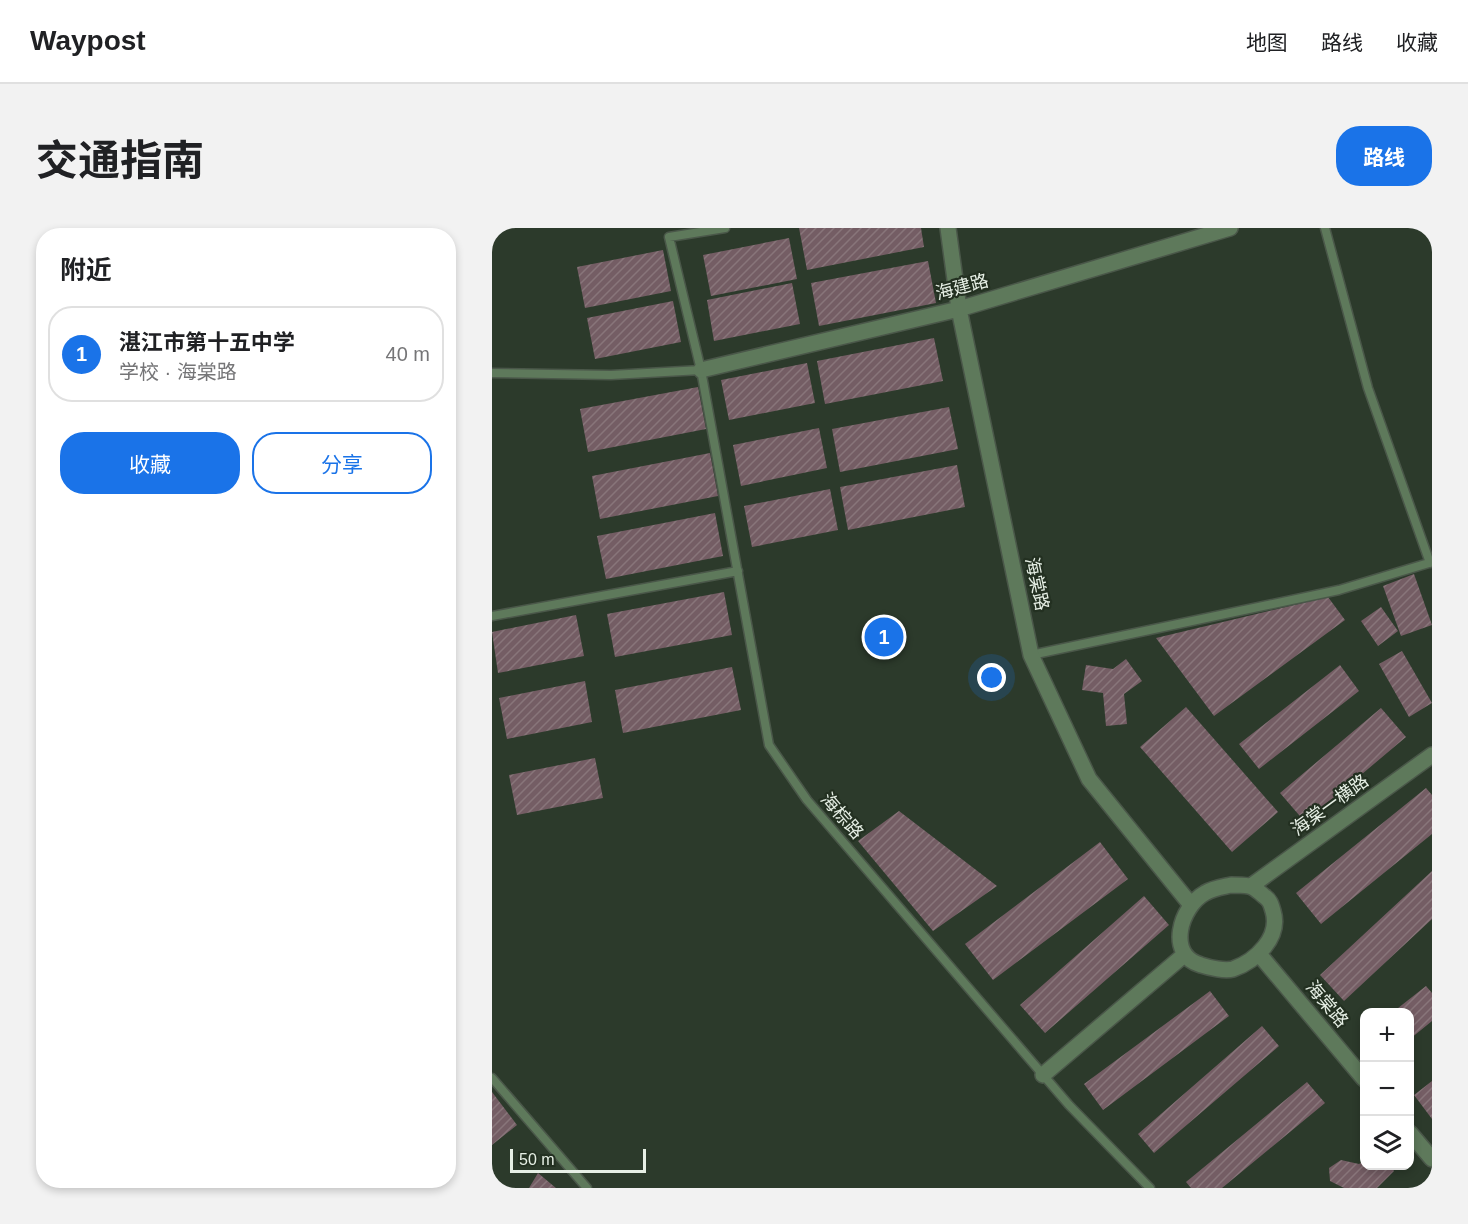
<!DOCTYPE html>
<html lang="zh">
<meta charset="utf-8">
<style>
:root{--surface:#fff;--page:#f2f2f2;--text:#202124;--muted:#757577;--line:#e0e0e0;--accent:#1a73e8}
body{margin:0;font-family:Helvetica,"Noto Sans SC",sans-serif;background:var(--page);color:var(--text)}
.controls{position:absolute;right:18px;bottom:18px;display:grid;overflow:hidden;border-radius:12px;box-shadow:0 3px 9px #0003}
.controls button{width:54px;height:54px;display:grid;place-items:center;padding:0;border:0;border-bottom:2px solid var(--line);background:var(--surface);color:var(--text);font:30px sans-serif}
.scale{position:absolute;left:18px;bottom:15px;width:136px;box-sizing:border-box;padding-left:6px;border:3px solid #e6efe5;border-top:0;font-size:16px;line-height:21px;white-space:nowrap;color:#e6efe5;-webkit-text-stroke:4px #233021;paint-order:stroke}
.you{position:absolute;left:500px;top:450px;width:21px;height:21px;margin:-15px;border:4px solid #fff;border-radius:50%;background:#1a73e8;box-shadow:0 0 0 9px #1a73e833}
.badge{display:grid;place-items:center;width:39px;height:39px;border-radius:50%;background:var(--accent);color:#fff;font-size:20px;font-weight:700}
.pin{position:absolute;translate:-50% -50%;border:3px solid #fff;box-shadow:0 2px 6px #0006}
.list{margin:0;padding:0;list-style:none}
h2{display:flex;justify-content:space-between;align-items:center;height:78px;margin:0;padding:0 24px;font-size:26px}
h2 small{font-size:20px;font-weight:400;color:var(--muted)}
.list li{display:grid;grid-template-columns:39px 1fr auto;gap:18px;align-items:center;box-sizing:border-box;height:96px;margin:0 12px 12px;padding:0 12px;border:2px solid var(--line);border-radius:24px}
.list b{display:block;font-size:22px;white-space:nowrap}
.list p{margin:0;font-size:20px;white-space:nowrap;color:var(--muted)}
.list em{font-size:20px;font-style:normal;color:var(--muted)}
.actions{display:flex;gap:12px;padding:18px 24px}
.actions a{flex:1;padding:14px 0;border:2px solid var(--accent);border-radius:24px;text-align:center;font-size:21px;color:var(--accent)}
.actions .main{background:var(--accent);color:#fff}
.icon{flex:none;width:33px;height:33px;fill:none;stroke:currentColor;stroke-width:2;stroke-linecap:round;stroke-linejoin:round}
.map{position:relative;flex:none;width:940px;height:960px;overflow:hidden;border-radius:24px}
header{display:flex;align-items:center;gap:36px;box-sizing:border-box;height:84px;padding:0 30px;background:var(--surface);border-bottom:2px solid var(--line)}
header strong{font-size:28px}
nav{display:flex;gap:33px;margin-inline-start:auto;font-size:21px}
.intro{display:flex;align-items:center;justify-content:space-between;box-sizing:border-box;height:144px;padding:0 36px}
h1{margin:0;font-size:42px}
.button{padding:15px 27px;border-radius:24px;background:var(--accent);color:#fff;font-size:21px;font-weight:700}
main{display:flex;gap:36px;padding:0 36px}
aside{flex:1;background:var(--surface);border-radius:24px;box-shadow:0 3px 9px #0003}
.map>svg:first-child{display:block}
.building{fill:url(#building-hatch)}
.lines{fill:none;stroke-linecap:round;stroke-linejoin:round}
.service-casing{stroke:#4a5749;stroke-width:11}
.minor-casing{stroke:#4a5749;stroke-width:18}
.service{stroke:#5e795b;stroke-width:8}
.minor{stroke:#5e795b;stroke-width:15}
.labels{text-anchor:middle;stroke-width:4.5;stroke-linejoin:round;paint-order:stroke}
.street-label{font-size:18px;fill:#e6efe5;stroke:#233021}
</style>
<header>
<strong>Waypost</strong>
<nav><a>地图</a><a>路线</a><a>收藏</a></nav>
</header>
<div class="intro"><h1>交通指南</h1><a class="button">路线</a></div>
<main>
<aside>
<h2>附近<small></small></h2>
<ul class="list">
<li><span class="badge">1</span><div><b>湛江市第十五中学</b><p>学校 · 海棠路</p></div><em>40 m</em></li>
</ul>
<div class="actions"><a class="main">收藏</a><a>分享</a></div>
</aside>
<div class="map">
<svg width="940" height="960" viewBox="0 0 940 960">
<defs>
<pattern id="building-hatch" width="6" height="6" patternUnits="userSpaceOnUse" patternTransform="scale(1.5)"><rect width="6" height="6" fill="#745d64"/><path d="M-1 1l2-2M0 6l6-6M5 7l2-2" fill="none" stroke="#88757a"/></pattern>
</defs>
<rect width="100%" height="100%" fill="#2c3a2b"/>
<!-- building -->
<path class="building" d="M307 0H429L432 19 315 42Z
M297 10 305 51 219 68 211 27Z
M171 22 179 63 93 80 85 39Z
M436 33 444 75 327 98 319 55Z
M300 55 308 96 222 113 215 72Z
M181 73 189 114 103 131 95 90Z
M442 110 451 153 333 176 325 133Z
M315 135 323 175 237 192 229 152Z
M206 159 214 201 96 224 88 181Z
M457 179 466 221 348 244 340 201Z
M327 200 335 240 249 258 241 217Z
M218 225 226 268 108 291 100 248Z
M465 237 473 279 356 302 348 259Z
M338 261 346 302 260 319 252 278Z
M223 285 231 328 114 351 105 308Z
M922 346 940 397 909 408 891 358Z
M232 364 240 407 123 429 115 386Z
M836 369 853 392 722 488 664 410Z
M889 379 906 403 886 418 869 393Z
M84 387 92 428 6 445 0 404Z
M910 423 940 475 917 489 887 436Z
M634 431 650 453 632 466 635 496 614 498 611 465 590 462 594 437 621 441Z
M848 437 867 463 767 541 747 516Z
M240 439 249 482 131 505 123 462Z
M93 453 100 494 15 511 7 470Z
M694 479 786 584 740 624 648 519Z
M889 480 914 509 813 594 788 565Z
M103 530 111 570 25 587 17 547Z
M934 560 940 567V606L829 696 804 665Z
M407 583 505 658 441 703 366 613Z
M608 614 636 651 501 752 473 716Z
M940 643V691L852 773 828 747Z
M652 668 677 697 553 805 528 777Z
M934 758 940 765V793L918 811V784H901Z
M718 763 737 788 611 882 592 856Z
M770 798 787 818 662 925 646 906Z
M940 853V891L922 867Z
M815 854 833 875 730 960H699L694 954Z
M0 864 25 897 0 917Z
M849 932 867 936 872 933V938H898L902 943 885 960H852L838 953 837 940Z
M46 945 64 960H37Z"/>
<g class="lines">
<!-- service casing -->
<g class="service-casing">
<path id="service" d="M233 0 177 9 209 142 277 517 315 572 577 877 658 960
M833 0 876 160 938 335
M0 145 119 147 209 142
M0 388 246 343
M539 427 847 362 940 334
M0 850 95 960"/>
</g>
<!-- minor casing -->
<g class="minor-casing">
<path id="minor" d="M456 0 467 81 539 427 597 551 699 677
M209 142 467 81 738 0
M739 657C745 657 751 657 757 658 763 659 768 665 772 668 778 672 779 676 781 683 789 709 764 733 741 741 733 743 718 740 709 737 674 727 688 679 713 665 721 660 730 659 739 657Z
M759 658 940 527
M767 726 872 851
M551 847 692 727
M918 905 940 931"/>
</g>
<!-- service -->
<use href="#service" class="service"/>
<!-- minor -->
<use href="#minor" class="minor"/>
</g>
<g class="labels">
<!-- street labels -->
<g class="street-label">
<text transform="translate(470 59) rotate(-15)" y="6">海建路</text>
<text transform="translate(545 356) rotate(78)" y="6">海棠路</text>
<text transform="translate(838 577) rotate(-36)" y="6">海棠一横路</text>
<text transform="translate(350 588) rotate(49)" y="6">海棕路</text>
<text transform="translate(835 776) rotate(50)" y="6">海棠路</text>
</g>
</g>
</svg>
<div class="controls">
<button>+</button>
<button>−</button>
<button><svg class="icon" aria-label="layers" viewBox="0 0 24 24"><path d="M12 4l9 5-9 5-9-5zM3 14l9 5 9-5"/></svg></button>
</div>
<div class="scale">50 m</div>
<div class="you"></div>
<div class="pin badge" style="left:392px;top:409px">1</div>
</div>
</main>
